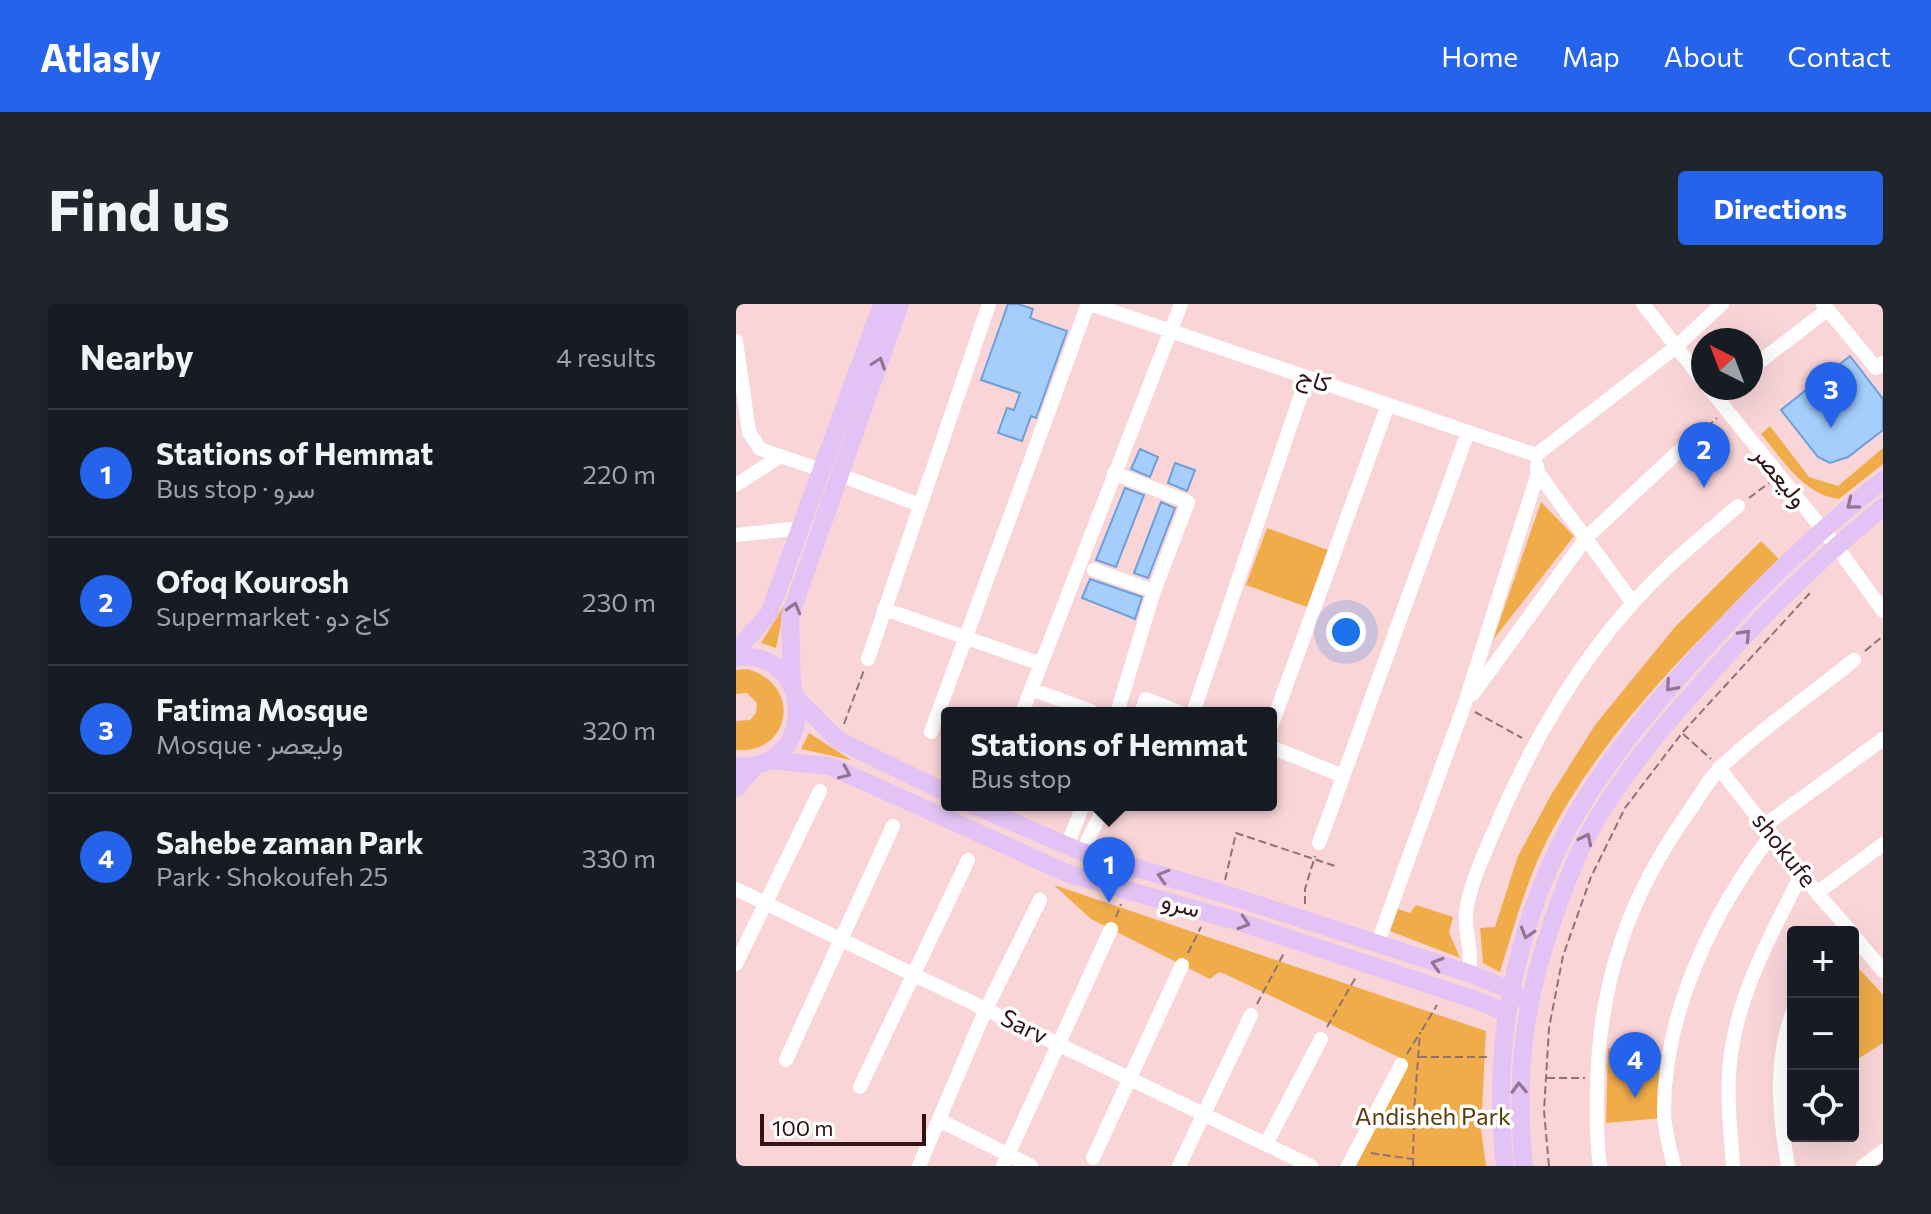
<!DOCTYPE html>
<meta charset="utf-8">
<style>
:root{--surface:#171b24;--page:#20242c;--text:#f1f3f6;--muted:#9ea1a6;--line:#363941;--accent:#2563eb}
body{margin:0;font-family:Commissioner,Vazirmatn,sans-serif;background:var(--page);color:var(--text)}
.controls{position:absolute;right:24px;bottom:24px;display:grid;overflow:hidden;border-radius:8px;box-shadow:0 8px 32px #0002}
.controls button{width:72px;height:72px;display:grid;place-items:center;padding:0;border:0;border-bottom:2px solid var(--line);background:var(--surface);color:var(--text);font:40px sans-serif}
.compass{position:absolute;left:955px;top:24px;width:72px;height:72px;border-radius:50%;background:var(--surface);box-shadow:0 8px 32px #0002;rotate:318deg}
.scale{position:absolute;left:24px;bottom:20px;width:166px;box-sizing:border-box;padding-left:8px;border:4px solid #311317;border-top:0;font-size:22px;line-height:28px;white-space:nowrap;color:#311317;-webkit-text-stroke:6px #fff;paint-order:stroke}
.you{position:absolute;left:610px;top:328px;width:28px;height:28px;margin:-20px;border:6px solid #fff;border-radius:50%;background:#1a73e8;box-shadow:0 0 0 12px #1a73e833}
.badge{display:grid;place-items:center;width:52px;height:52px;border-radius:50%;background:var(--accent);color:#fff;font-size:26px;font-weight:700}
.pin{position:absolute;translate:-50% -66px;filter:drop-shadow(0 2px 4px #0008)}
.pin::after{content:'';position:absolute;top:42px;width:28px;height:24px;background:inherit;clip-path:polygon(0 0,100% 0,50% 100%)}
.popup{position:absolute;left:205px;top:403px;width:336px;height:104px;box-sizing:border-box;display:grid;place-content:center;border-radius:8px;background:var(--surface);filter:drop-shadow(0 2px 6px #0005);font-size:26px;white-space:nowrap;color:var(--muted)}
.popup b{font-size:30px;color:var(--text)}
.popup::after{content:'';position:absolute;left:50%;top:100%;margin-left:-16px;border:16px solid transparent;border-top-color:var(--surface)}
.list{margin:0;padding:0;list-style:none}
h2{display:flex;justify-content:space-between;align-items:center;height:104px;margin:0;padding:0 32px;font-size:34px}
h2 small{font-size:26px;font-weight:400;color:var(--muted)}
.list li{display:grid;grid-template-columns:52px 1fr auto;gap:24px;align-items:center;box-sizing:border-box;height:128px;padding:0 32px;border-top:2px solid var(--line)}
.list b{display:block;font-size:30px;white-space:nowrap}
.list p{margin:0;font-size:26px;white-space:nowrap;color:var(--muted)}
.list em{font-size:26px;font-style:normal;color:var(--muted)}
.icon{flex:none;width:44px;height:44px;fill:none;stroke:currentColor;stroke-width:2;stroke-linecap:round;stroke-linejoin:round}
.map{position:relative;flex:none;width:1147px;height:862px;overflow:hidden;border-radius:8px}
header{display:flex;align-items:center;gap:48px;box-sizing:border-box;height:112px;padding:0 40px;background:var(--accent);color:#fff}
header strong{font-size:38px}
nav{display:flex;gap:44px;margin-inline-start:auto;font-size:28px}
.intro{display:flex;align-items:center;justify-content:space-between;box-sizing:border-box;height:192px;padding:0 48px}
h1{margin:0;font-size:56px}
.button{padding:20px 36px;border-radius:8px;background:var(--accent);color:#fff;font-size:28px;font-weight:700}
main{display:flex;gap:48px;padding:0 48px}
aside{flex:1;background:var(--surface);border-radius:8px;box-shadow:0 8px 32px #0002}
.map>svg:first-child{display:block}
.green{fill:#f1ac4a}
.building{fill:#a5cefd;stroke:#6e9fd8;stroke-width:2}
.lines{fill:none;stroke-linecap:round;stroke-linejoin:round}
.path{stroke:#927175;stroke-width:2;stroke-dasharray:8 4;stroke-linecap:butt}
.minor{stroke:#fff;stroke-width:14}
.major{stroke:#e3c3f5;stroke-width:18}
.oneway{stroke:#937491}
.labels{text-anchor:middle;stroke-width:7;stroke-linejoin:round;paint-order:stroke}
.street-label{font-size:24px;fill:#311317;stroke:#fff}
.park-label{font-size:24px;fill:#5a3b0b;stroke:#fff}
</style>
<header>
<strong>Atlasly</strong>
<nav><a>Home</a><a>Map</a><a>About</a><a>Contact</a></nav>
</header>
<div class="intro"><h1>Find us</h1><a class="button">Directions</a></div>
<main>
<aside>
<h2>Nearby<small>4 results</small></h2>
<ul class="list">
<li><span class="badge">1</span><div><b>Stations of Hemmat</b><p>Bus stop · سرو</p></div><em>220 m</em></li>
<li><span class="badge">2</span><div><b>Ofoq Kourosh</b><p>Supermarket · کاج دو</p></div><em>230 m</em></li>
<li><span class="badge">3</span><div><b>Fatima Mosque</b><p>Mosque · ولیعصر</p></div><em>320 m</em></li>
<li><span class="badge">4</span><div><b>Sahebe zaman Park</b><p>Park · Shokoufeh 25</p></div><em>330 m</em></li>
</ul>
</aside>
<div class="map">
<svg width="1147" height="862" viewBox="0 0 1147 862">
<rect width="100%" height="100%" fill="#f9d5d8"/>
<!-- green -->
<path class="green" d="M1034 122 1073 173 1102 182 1147 144V160L1103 195C1067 190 1047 156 1025 130Z
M805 198 838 232 757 336Z
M531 224 592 246 571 303 510 281Z
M1025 237 1043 255C961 338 873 421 817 525 792 570 779 620 764 668L747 659 744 624 759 623 782 552 815 491 859 421 939 323Z
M49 300 40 344 25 339Z
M11 365C68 381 54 451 0 446V417L14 416 20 409 21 399 11 389 0 390V366Z
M73 429 115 456 65 445Z
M318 581 750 727 745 825 750 862H618L671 757 489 670 483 668 474 675 355 615Z
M680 601 717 613 713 628 724 654 654 627 662 605 674 609Z
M1117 658 1147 691V739L1117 758Z
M872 744 933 752 927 814 870 819Z"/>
<!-- building -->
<path class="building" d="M272 0H282L297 5 294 14 331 27 300 114 295 112 286 137 262 129 271 104 278 106 284 89 245 76Z
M1114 52 1147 95V126L1112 153 1094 159 1082 153 1045 106 1080 78 1081 94 1110 92 1109 75 1083 77Z
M404 145 422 153 414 173 395 165Z
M439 159 459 166 451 187 432 179Z
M389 184 408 191 380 263 360 256Z
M425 198 439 204 412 274 398 269Z
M354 275 406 293 399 315 346 294Z"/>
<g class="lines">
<!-- path -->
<path class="path" d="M971 123 981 114
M1013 194 1033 179
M1129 347 1147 332
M739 408 786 434
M108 420 128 366
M947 430 975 455
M489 576 500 529 602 563
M569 600V585L579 552
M380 613 385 600
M452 649 465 623
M521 700 548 649
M591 723 620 673
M686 726 701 701
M671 750 682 732
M683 753H753
M811 774H849
M654 807 752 811
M635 849 676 855
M677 862 678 808 684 728
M813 862 808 807 813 724 827 652 855 573 889 504 946 429 1074 289"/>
<!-- minor -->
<path class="minor" d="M355 0 800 151 940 43 986 0
M907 0 967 77
M1087 0 1140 64 1147 59
M0 37 13 128 24 145 85 166
M1017 63 1091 6
M973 84 1100 242 1147 307
M801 162 802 169 897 299
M378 169 452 198 418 287 381 409
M104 171 184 201
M0 181 43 153
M0 231 64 224
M358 266 418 287
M148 305 305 360
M132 355 253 0
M295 385 355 407
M737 390 850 234 960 131
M286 409 445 0
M405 409 410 395 445 409
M457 409 571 73
M535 423 652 101
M195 428 352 0
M535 443 607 472
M983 464 1081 589 1115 628
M1029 521 1147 435
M583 539 732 128
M331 542 347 501
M346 548 369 501
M0 585 575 862
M1081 589 1147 540
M1117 631 1147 667
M641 641 728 402 802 169
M0 660 84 487
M732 669C738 648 728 630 730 609 732 584 752 541 762 518 803 422 857 333 933 262 955 241 979 222 1002 202
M50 756 157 522
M124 783 232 556
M203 816 295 862
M530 840 585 735
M357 854 446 661
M183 862 250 705 304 596
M267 862 375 625
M443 862 515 711
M612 862 665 761
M864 862C860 838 861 813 861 789 862 682 891 594 954 506 964 492 973 474 986 462 1026 424 1075 391 1118 356
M938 862C934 845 928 825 928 807 928 708 977 607 1036 530
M997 862C995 831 991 801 993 770 997 697 1034 633 1066 569
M1052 862C1043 811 1038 756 1057 707
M1127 862 1147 847"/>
<!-- major -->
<path class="major" d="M0 347 33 310 146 0
M0 353C81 344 81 470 0 462
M56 381 54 312 164 0
M61 395 102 436 211 489
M33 456 94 462 333 570 497 616 743 697 771 709
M0 484 19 462
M237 501 346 548 486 589 732 669 775 686 783 694
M769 862C755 745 778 625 834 521 869 457 918 401 966 347 1022 285 1081 227 1147 176
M788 862C778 765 789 691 823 599 832 575 841 549 854 527 885 472 926 423 968 377 1023 314 1082 256 1147 203"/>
</g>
<!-- one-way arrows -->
<defs><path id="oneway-chevron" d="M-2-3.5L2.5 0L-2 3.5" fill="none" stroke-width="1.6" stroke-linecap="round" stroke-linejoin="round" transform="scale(2)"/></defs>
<g class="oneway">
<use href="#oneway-chevron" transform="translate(143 59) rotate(-71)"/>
<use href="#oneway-chevron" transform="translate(1116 200) rotate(141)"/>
<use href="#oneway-chevron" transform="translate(58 304) rotate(-74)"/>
<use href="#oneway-chevron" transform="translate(1009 331) rotate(-47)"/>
<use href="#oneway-chevron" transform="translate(935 382) rotate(131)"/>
<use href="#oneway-chevron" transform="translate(109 469) rotate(24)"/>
<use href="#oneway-chevron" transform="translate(850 535) rotate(-64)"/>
<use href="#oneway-chevron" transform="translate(427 572) rotate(-164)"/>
<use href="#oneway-chevron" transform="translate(508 619) rotate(17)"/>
<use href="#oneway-chevron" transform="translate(791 629) rotate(107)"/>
<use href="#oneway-chevron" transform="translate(701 660) rotate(-163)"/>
<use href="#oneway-chevron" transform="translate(783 784) rotate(-92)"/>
</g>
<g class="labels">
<!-- street labels -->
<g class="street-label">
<text transform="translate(578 76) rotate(19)" y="8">کاج</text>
<text transform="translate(1044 173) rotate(51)" y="8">ولیعصر</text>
<text transform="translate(1048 546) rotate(52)" y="8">shokufe</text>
<text transform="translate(445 601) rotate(16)" y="8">سرو</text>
<text transform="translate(288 723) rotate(26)" y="8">Sarv</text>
</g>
<!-- park labels -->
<g class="park-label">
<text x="697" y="821">Andisheh Park</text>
</g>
</g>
</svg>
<div class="controls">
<button>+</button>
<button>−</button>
<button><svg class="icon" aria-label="locate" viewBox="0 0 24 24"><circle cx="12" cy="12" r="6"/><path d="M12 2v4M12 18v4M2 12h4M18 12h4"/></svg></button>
</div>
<svg class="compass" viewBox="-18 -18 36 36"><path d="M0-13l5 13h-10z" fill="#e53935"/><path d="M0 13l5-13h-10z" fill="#9ea1a6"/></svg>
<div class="scale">100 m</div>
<div class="you"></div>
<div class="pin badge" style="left:373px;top:599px">1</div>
<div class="popup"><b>Stations of Hemmat</b>Bus stop</div>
<div class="pin badge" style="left:968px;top:184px">2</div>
<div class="pin badge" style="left:1095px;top:124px">3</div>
<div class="pin badge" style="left:899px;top:794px">4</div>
</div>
</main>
